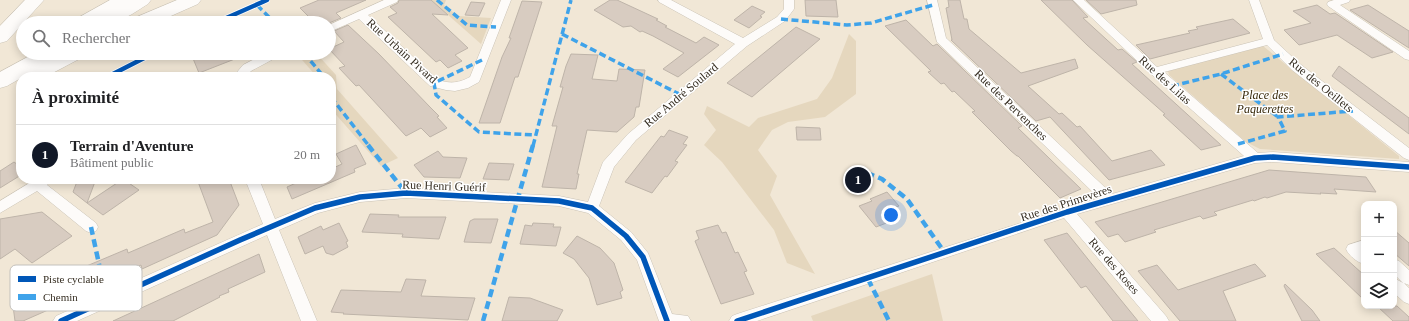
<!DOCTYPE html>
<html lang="fr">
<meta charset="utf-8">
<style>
:root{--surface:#fff;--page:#f2f2f2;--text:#202124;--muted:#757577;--line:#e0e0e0;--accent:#111827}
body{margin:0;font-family:Georgia,serif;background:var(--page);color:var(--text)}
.controls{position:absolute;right:12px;bottom:12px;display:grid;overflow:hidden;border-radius:8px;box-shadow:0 2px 10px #0003}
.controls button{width:36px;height:36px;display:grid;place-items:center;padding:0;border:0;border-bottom:1px solid var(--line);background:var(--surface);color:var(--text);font:20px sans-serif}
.you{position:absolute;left:891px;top:215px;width:14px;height:14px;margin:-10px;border:3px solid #fff;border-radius:50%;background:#1a73e8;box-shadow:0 0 0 6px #1a73e833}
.badge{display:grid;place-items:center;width:26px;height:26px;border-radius:50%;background:var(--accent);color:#fff;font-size:13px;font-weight:700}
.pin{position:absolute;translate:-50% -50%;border:2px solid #fff;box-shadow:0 1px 4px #0006}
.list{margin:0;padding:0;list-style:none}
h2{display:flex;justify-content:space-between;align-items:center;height:52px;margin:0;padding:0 16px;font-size:17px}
h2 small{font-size:13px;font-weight:400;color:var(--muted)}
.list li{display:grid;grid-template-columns:26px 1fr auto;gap:12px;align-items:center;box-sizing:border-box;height:60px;padding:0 16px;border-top:1px solid var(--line)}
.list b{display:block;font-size:15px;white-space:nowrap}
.list p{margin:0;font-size:13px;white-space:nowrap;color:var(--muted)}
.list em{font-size:13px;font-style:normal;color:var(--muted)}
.icon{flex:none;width:22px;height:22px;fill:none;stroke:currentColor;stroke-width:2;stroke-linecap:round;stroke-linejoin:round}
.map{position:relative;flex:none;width:1409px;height:321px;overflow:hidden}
.search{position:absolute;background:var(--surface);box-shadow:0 2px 10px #0003;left:16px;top:16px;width:320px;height:44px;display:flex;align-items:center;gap:10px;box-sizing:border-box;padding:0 14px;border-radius:22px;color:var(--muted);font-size:15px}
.panel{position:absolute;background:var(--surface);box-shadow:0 2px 10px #0003;left:16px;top:72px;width:320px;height:112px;border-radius:16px}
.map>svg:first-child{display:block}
.green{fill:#e5d7be}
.building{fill:#d8ccc1;stroke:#beb4a9}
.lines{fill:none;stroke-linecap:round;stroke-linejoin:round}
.street-casing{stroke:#cac3b6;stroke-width:1}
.highway-casing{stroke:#cac3b6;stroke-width:1}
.street{fill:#fdfbf9;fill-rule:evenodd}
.highway{fill:#fdfbf9;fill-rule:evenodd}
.quiet-far1{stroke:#3fa3ea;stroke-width:3.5;stroke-dasharray:7 3.5;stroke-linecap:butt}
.quiet{stroke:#3fa3ea;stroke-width:4.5;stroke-dasharray:8 4.5;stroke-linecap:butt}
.cycleway-far1-casing{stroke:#fff;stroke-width:6}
.cycleway-casing{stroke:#fff;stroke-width:8}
.cycleway-far1{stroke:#0057b8;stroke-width:4.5}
.cycleway{stroke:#0057b8;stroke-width:5.5}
.labels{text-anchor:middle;stroke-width:3;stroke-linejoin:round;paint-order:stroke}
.street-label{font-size:12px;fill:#372f23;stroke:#fff}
.park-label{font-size:12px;font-style:italic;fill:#38290a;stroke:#fff}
.key{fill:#fff;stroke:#c3c1bd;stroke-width:1}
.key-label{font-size:11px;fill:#372f23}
</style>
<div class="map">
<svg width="1409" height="321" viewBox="0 0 1409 321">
<rect width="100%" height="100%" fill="#f1e7d6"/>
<!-- green -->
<path class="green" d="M431 0H446L444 5 458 16 491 18 481 44Z
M849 34 856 41V94L825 117 788 122 772 130 758 150 777 176 770 195 815 274 787 263 774 230 722 162 704 145 716 130 704 114 707 106 749 127 758 118 817 99 832 78Z
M1263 46 1399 156V159L1260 149 1246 142 1169 75 1168 71Z
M296 53H316L336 75 337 89 398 158 381 166 331 109V77H317Z
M932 274 943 321H813L811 316Z"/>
<!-- building -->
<path class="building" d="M319 0H366L336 13 341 18 329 23 323 19 318 21 316 19 313 21 300 8Z
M399 0H431L448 15 432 14 468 48 455 55 462 61 448 68 440 60 436 62 388 17 397 13 390 7 398 3Z
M610 0H617L658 19 656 20 667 26 665 27 696 43 704 37 719 45 678 77 663 69 684 53 653 36 642 31 640 32 631 26 623 27 594 10Z
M805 0H836L838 17 806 16Z
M948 0H960L964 19H967L969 29 1021 73 1075 59 1078 68 1028 86 1059 114 1062 113 1077 127 1080 126 1112 161 1151 150 1165 165 1109 180 1050 117 1036 121 951 40H952L946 8 949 7Z
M1041 0H1072L1088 17 1083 18 1118 50 1122 49 1137 62 1132 64 1221 145 1201 150 1163 115 1165 114 1087 45Z
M1086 0H1136L1137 5 1101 14Z
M522 1 542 2 518 77H515L500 123H479L502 57 511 38H509Z
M471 2 485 3 479 16 465 15Z
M1317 5 1330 14 1335 13 1393 52 1372 58 1337 35 1299 45 1284 30 1311 23 1293 11Z
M1368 5 1409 31V48L1350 10Z
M752 6 765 12 760 16 762 17 749 28 734 20Z
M1233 19 1250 33 1150 59 1136 45 1190 33 1188 31 1198 29 1196 27Z
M906 20 933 46 937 44 1022 126 1018 128 1081 189 1060 198 1018 156H1017L1011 151 972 112 975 111 954 91 952 92 944 83 941 84 928 72 931 71 885 26Z
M348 25 379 54 430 107 439 116 437 117 447 128 430 137 421 128 406 136 359 85 356 86 339 68 345 66 329 49 344 42 334 31Z
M796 27 820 39 752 97 727 83Z
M202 53H245V55L199 73 192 56Z
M571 54 598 55 592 79 617 81 619 69 645 70 639 107H636L634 117 617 132 587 130 577 174H579L576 189 542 187 557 126H552L563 87H560L566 66Z
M1339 66 1409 118V134L1332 76Z
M796 127 820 128 821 140H797Z
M669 130 688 137 683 144 687 145 675 161 678 162 667 177 665 176 652 193 625 182 661 136 664 137Z
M356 145 366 164 354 169 355 172 292 199 287 187 305 179H331V169L342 164 336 154Z
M438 151 443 157 467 158 460 178 424 177 414 165Z
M14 162 21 167V175L0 188V171Z
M489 163 514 164 509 180 483 179Z
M1269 170 1366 177 1376 192 1334 189 1337 194 1320 193 1321 194 1286 192 1267 198 1265 197 1254 201 1253 200 1214 212 1217 215 1203 219 1200 216 1174 224 1154 230 1156 232 1125 242 1118 234 1108 237 1095 222Z
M78 179H96L87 203 73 192Z
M123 179 139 190 103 215 87 203Z
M197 179H229L239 205 217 235 142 269 141 265 64 299V303L23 321H15L13 306 36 296 35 292 71 277 70 273 127 249 128 253 184 229 185 233 213 222Z
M887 192 899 206 881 213 889 222 876 227 859 206 872 201 870 199Z
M42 212 72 236 32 263 15 249 0 259V219Z
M370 214 399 215 398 217H446L439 239 402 237 403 234 362 232Z
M474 219H498L491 243 464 242 470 221Z
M339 223 348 241 346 242 348 247 333 255 326 253 323 246 305 254 298 237 321 226 323 230Z
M533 223 554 224 553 227H561L556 246 520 244 525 225 532 226Z
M718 225 722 233 726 232 735 253 738 252 747 271 744 272 754 294 721 304 695 241 699 239 696 231Z
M1394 230 1409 243V266L1394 253Z
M1067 233 1116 294 1138 321H1113L1086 286 1081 288 1044 240Z
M577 236 600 248 614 263 623 290 620 292 622 298 597 305 589 278 574 259 563 253Z
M1334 248 1364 275V300L1316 254Z
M259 254 265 272 228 289 229 292 219 296 220 297 173 321H113Z
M1255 264 1266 276 1223 291 1236 321H1180L1138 271 1157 265 1178 290Z
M406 279 426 280 421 296 475 298 468 320 343 314 344 313 331 312 341 290 401 292Z
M1285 284 1312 310 1320 321H1302L1284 286Z
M509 297 530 298 563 310 557 321H502Z
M1377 306H1397L1409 317V321H1393Z"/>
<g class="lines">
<!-- street casing -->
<g class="street-casing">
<path id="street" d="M384 0H398L397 2 368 15 438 80C451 84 459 83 470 77L501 0H511L479 82 468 88 455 91 446 90 430 86 359 19 329 32V25Z
M658 0H671L743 38 777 17 784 9V0H794V9L785 21 747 46 636 140 614 167 599 206 631 232 648 253 672 314 688 316 691 321H659L637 260 621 240 588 213 559 206 406 198 360 202 318 213 279 230 317 321H301L267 235 77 321H53L56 316 263 224 245 179H259L275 219 315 203 360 192 406 188 559 196 588 202 603 162 628 134 735 44 659 2Z
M927 0H937L946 38 1112 194 1244 156 1151 74 1073 0H1084L1157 67 1263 39 1249 0H1259L1274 40 1300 64 1409 148V160L1404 158 1292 70 1267 45 1164 72 1258 153 1273 152 1409 162V172L1273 162 1255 163 1077 214 1166 316 1169 321H1151L1064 218 757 321H729L732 316 737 314 1099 198 937 42Z
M1334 0H1350L1349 2 1340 5 1409 51V60L1405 59 1328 6 1327 4 1328 2Z
M266 53H281L279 56 251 71 246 77H233L243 65Z
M36 179H53L47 185 96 223 98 227 96 231 91 233 86 231 37 191 0 213V201Z
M1364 240V264C1357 262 1349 256 1346 249L1348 245Z
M1394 259 1399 261 1409 270V285L1404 283 1409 288V304L1404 302 1394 293V278L1403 283 1394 274Z"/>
</g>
<!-- highway casing -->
<g class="highway-casing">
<path id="highway" d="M25 0H44L7 41 0 43V26Z
M110 0H151L148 4C136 11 121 24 107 20L105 18 96 23H74L76 19Z
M177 0H201L198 4 155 23H130L132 19Z
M35 53H86L83 57 45 77H30L28 74 7 86 0 88V72Z"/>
</g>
<!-- street -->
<use href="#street" class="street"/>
<!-- highway -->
<use href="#highway" class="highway"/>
<!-- quiet-far1 -->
<path class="quiet-far1" d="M437 0 467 25 496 27
M257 5 275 23
M781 19 847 25 871 23 933 5
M562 34 681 95
M304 53 324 77
M482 60 434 83 436 95 479 132 535 135
M1221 74 1278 117
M1172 86 1221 74 1283 54
M331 97 369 146
M1238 144 1285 131 1278 117 1353 111
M533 146 571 0"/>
<!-- quiet -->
<path class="quiet" d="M368 145 406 193
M855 168 882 179 907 199 945 253
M91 227 107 301
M868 279 889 321
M483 321 533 145"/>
<!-- cycleway-far1 casing -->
<g class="cycleway-far1-casing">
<path id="cycleway-far1" d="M215 23 267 0
M107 77 154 53"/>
</g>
<!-- cycleway casing -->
<g class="cycleway-casing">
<path id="cycleway" d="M61 321 240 240 315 208 360 197 406 193 559 201 592 208 626 236 643 257 667 321
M737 321 1067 212 1255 158 1273 157 1409 167"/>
</g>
<!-- cycleway-far1 -->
<use href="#cycleway-far1" class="cycleway-far1"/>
<!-- cycleway -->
<use href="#cycleway" class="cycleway"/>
</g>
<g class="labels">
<!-- street labels -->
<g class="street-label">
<text transform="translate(402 51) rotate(42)" y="4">Rue Urbain Pivard</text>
<text transform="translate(1165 80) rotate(42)" y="4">Rue des Lilas</text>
<text transform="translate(1321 85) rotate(39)" y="4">Rue des Oeillets</text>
<text transform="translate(681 95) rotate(-40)" y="4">Rue André Soulard</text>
<text transform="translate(1011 105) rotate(44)" y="4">Rue des Pervenches</text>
<text transform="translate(444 186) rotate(2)" y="4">Rue Henri Guérif</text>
<text transform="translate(1066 203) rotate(-18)" y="4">Rue des Primevères</text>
<text transform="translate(1114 266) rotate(49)" y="4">Rue des Roses</text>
</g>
<!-- park labels -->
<g class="park-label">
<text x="1265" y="99">Place des<tspan x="1265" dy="14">Paquerettes</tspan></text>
</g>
</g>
<!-- legend -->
<rect x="10" y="265" width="132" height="46" rx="6" class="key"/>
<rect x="18" y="276" width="18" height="6" fill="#0057b8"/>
<rect x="18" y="294" width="18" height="6" fill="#3fa3ea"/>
<g class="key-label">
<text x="43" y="283">Piste cyclable</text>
<text x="43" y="301">Chemin</text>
</g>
</svg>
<div class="controls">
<button>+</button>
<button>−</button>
<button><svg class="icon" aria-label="layers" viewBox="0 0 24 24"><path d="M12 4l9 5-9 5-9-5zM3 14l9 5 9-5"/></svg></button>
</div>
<div class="you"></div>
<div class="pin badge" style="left:858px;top:180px">1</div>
<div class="search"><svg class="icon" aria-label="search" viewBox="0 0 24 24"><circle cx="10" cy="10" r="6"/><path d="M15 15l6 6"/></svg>Rechercher</div>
<section class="panel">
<h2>À proximité<small></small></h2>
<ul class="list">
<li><span class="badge">1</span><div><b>Terrain d'Aventure</b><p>Bâtiment public</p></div><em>20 m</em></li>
</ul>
</section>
</div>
